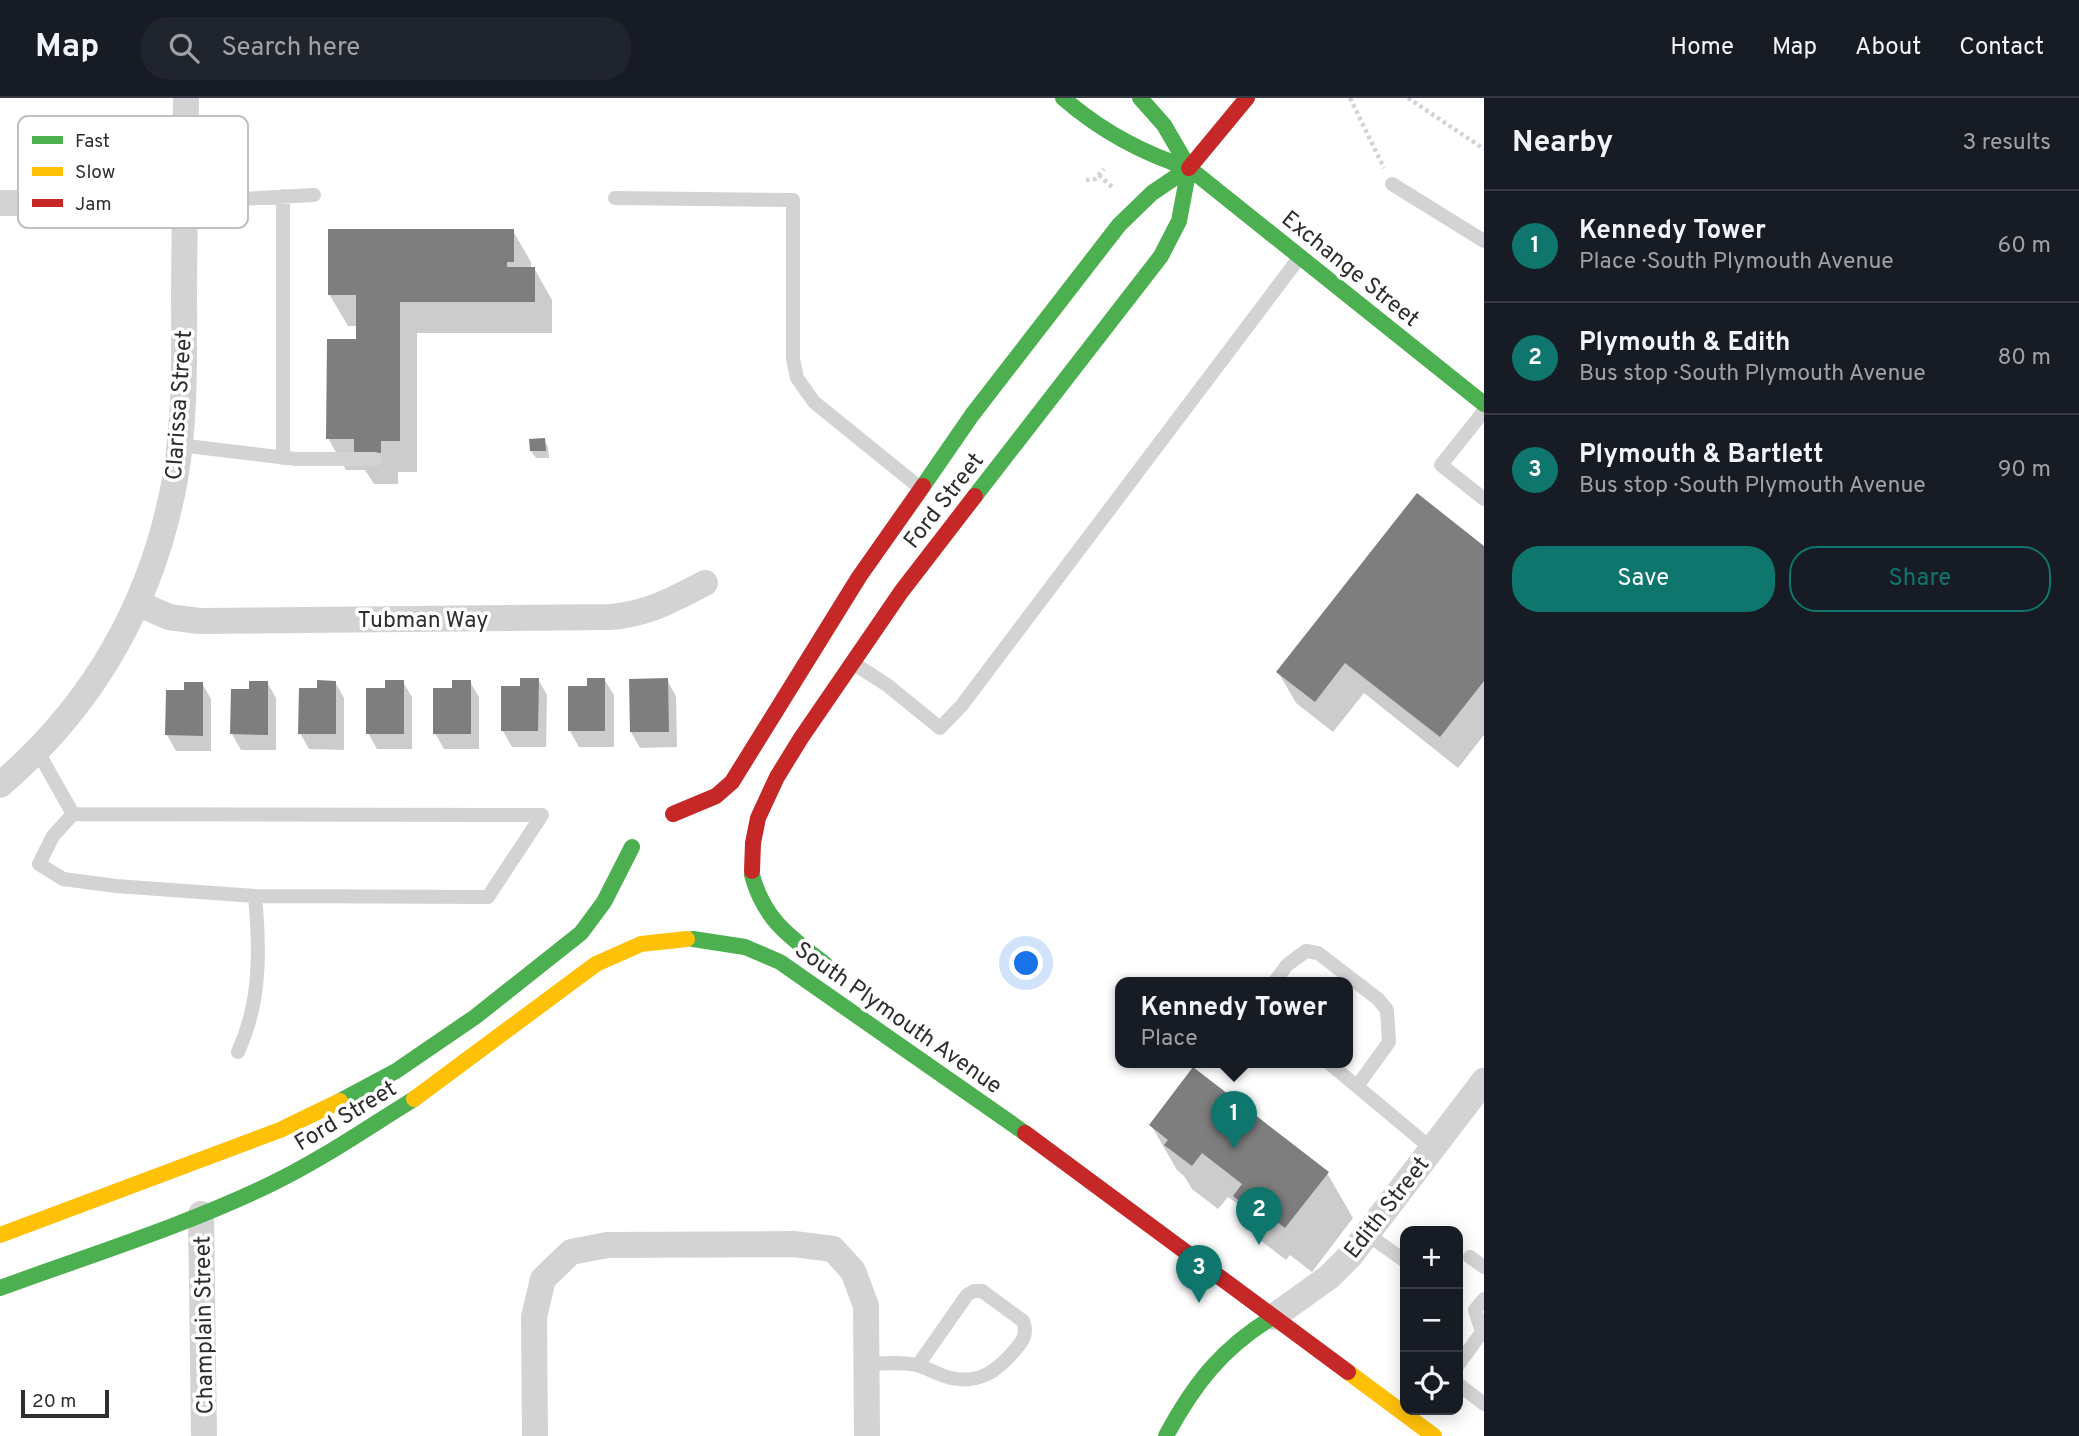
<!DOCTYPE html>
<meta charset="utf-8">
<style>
:root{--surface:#171b24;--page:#20242c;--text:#f1f3f6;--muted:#9ea1a6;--line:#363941;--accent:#0f766e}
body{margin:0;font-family:Overpass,sans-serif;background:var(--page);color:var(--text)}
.controls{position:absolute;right:21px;bottom:21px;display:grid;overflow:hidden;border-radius:14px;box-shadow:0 4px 18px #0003}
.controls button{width:63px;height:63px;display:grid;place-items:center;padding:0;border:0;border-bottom:2px solid var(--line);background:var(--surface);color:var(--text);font:35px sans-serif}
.scale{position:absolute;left:21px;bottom:18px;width:88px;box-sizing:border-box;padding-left:7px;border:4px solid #2e2e2e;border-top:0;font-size:19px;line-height:24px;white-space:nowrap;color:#2e2e2e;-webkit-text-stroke:5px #fff;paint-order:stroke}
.you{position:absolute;left:1027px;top:866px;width:24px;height:24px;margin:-18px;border:5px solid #fff;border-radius:50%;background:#1a73e8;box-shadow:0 0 0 10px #1a73e833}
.badge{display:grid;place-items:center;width:46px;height:46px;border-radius:50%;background:var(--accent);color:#fff;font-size:23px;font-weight:700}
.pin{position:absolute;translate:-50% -58px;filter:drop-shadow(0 2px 4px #0008)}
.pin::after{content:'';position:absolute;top:37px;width:24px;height:21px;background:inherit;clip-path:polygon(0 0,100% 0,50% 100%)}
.popup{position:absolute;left:1115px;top:879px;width:238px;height:91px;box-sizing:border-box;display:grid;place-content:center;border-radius:14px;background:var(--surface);filter:drop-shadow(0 2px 5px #0005);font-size:23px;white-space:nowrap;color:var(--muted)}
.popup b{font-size:26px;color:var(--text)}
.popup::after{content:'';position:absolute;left:50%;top:100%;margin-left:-14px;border:14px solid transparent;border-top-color:var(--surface)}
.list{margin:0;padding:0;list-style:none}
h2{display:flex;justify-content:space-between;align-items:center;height:91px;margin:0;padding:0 28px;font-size:30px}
h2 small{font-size:23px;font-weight:400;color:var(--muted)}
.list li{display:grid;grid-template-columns:46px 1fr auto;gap:21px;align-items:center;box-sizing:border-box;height:112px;padding:0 28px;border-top:2px solid var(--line)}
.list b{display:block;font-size:26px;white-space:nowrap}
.list p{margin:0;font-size:23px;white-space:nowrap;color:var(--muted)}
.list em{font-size:23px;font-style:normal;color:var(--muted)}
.actions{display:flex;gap:14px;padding:21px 28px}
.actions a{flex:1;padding:16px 0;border:2px solid var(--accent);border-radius:28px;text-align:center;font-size:24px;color:var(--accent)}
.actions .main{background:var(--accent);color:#fff}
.icon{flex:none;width:38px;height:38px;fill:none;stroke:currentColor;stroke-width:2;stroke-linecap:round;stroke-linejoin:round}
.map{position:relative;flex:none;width:1484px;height:1338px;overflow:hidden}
header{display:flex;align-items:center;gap:42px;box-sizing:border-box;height:98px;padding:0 35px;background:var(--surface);border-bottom:2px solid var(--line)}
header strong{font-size:33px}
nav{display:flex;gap:38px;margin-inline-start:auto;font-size:24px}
.search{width:490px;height:63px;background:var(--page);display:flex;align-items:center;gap:18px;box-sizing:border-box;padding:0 24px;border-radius:28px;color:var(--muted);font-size:26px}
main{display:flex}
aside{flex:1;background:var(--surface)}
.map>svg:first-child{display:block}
.shadow{fill:#0003}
.building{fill:#7e7e7e}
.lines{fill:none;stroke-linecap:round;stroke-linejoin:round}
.path{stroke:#d3d3d3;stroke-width:4.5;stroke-dasharray:3.5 3.5;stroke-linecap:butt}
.lane{stroke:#d3d3d3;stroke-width:14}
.street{stroke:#d3d3d3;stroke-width:26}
.fast{stroke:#4caf50;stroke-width:16}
.slow{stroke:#ffc107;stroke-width:16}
.jam{stroke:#c62828;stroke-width:16}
.labels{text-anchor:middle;stroke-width:7;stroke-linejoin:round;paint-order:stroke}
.street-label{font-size:23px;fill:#2e2e2e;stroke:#fff}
.key{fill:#fff;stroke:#c0c0c0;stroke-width:2}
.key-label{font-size:19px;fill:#2e2e2e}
</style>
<header>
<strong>Map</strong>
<div class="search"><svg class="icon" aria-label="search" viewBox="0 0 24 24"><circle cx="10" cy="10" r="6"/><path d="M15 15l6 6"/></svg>Search here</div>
<nav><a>Home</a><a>Map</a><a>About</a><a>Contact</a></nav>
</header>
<main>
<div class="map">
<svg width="1484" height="1338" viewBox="0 0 1484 1338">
<rect width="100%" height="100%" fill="#fff"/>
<!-- shadow -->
<path class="shadow" d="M513 133 531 164V170H534L552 202V235H417V374H398V386H374L365 372H346L328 340 358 243V228H348L329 196Z
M544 342 548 349 549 360H536L531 353Z
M1484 450V637L1458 670 1364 595 1333 634 1296 605 1278 574Z
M538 581 547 597 546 649H512L503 633 521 590Z
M604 581 614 597V649H579L570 633Z
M667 582 676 598 677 649 640 650 631 634Z
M267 584 276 600V652H241L232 636 251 592Z
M335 584 344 600V652L309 651 300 635Z
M403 584 412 599V651H377L368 635Z
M470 584 479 599V651H444L435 635 454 592Z
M202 585 211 601V653H176L167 637 186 593Z
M1151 1027 1327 1075 1353 1120 1312 1174 1290 1157 1286 1162 1261 1143 1242 1109 1228 1099 1218 1111 1192 1091 1184 1078 1177 1072Z"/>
<!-- building -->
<path class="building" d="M328 131H514V164H507V169H535V204H400V343H381V355H354V341H326L327 241H356V197H328Z
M545 340 546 353H530L529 341Z
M1417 395 1484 448V583L1440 639 1345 565 1315 604 1276 574Z
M520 580H539L538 633H501V588H520Z
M587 580H605V633H568V588H587Z
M668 580 669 634H630L629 581Z
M317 582 336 583V636H298L299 590H317Z
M385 582H404V636H366V590H385Z
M452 582H471V636H433V590H452Z
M249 583H268V637L230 636 231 591H249Z
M184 584H203V638L165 637 166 592H184Z
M1193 969 1329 1074 1285 1130 1263 1113 1259 1118 1233 1098 1242 1086 1202 1055 1192 1068 1164 1047 1168 1042 1149 1027Z"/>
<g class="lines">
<!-- path -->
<path class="path" d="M1350 0 1384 70
M1408 0 1484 51
M1099 77 1112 89
M1086 82 1095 81 1104 71"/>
<!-- lane -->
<path class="lane" d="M1392 86 1484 143
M283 98V360
M615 100 793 102V261L797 280 814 304 919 389
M185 104 314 97
M1484 313 1441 367 1484 401
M179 347 296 361H375
M853 565 887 587 940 630 962 607 1299 160
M38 654 73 716 53 738 39 766 63 781 116 788 255 798C260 852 261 904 238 954
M73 716 542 717 488 799 255 798
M1274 885 1287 867 1306 853 1318 855 1378 901 1387 912 1389 944 1358 987
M1329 965 1432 1051
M1367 1136 1405 1163
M1470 1159 1484 1169
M1482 1234 1475 1212 1484 1201
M866 1266C883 1266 904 1263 920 1268 930 1271 940 1278 951 1280 980 1286 997 1273 1015 1252 1023 1243 1028 1235 1023 1223L982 1193H974L967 1197 918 1267
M1458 1267 1482 1234 1484 1236
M1458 1286 1484 1306"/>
<!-- street -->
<path class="street" d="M0 105 185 104
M137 505 169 519 199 523 610 519C648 516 672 502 705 485
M0 687C94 607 153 503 175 381 186 318 184 254 184 191 185 127 185 64 186 0
M201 1116 204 1338
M1273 1219 1329 1179 1350 1158 1484 983
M535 1338 534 1219 543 1181 571 1154 607 1147 794 1146 833 1151 853 1173 866 1208 867 1338"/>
<!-- fast -->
<path class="fast" d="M1063 0C1101 33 1141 55 1189 70
M1140 0 1164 27 1189 70
M1189 70 1484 306
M923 388 972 317 1119 127 1152 95 1189 70
M975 398 1161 158 1179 123 1189 70
M752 777C764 822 790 839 825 866
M693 841 745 849 780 864 1025 1035
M340 1003 396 973 475 919 581 835 604 804 632 749
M0 1190C90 1157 184 1128 271 1086 321 1062 367 1030 414 1001
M1166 1338C1194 1286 1222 1250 1273 1219"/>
<!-- slow -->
<path class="slow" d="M414 1001 596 866 641 846 687 841
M0 1137 280 1032 340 1003
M1348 1274 1434 1338"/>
<!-- jam -->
<path class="jam" d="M1189 70 1247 0
M673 716 716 698 732 684 859 479 923 388
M752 773 753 745 758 720 777 679 801 640 901 494 975 398
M1025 1035 1348 1274"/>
</g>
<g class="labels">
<!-- street labels -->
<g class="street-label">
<text transform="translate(1351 170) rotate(39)" y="8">Exchange Street</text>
<text transform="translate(178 307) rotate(-86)" y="8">Clarissa Street</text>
<text transform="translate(943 402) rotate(-52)" y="8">Ford Street</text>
<text x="423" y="529">Tubman Way</text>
<text transform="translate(899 919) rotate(35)" y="8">South Plymouth Avenue</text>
<text transform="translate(345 1017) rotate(-31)" y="8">Ford Street</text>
<text transform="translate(1386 1109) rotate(-52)" y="8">Edith Street</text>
<text transform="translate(203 1227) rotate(-91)" y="8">Champlain Street</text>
</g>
</g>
<!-- legend -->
<rect x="18" y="18" width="230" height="112" rx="10" class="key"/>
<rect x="32" y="38" width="31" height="8" fill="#4caf50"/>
<rect x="32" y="69" width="31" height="9" fill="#ffc107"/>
<rect x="32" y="101" width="31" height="8" fill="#c62828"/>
<g class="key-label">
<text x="75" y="49">Fast</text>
<text x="75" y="80">Slow</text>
<text x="75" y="112">Jam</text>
</g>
</svg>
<div class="controls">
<button>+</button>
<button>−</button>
<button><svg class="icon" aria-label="locate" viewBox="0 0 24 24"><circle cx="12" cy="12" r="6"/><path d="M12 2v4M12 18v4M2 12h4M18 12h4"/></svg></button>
</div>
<div class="scale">20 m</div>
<div class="you"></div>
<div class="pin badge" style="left:1234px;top:1051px">1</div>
<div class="popup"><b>Kennedy Tower</b>Place</div>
<div class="pin badge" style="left:1259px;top:1147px">2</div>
<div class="pin badge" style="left:1199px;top:1205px">3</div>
</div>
<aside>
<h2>Nearby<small>3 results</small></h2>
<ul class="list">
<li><span class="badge">1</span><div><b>Kennedy Tower</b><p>Place · South Plymouth Avenue</p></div><em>60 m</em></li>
<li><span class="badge">2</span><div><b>Plymouth &amp; Edith</b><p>Bus stop · South Plymouth Avenue</p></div><em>80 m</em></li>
<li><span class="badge">3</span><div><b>Plymouth &amp; Bartlett</b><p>Bus stop · South Plymouth Avenue</p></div><em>90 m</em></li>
</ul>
<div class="actions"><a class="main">Save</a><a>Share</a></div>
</aside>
</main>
